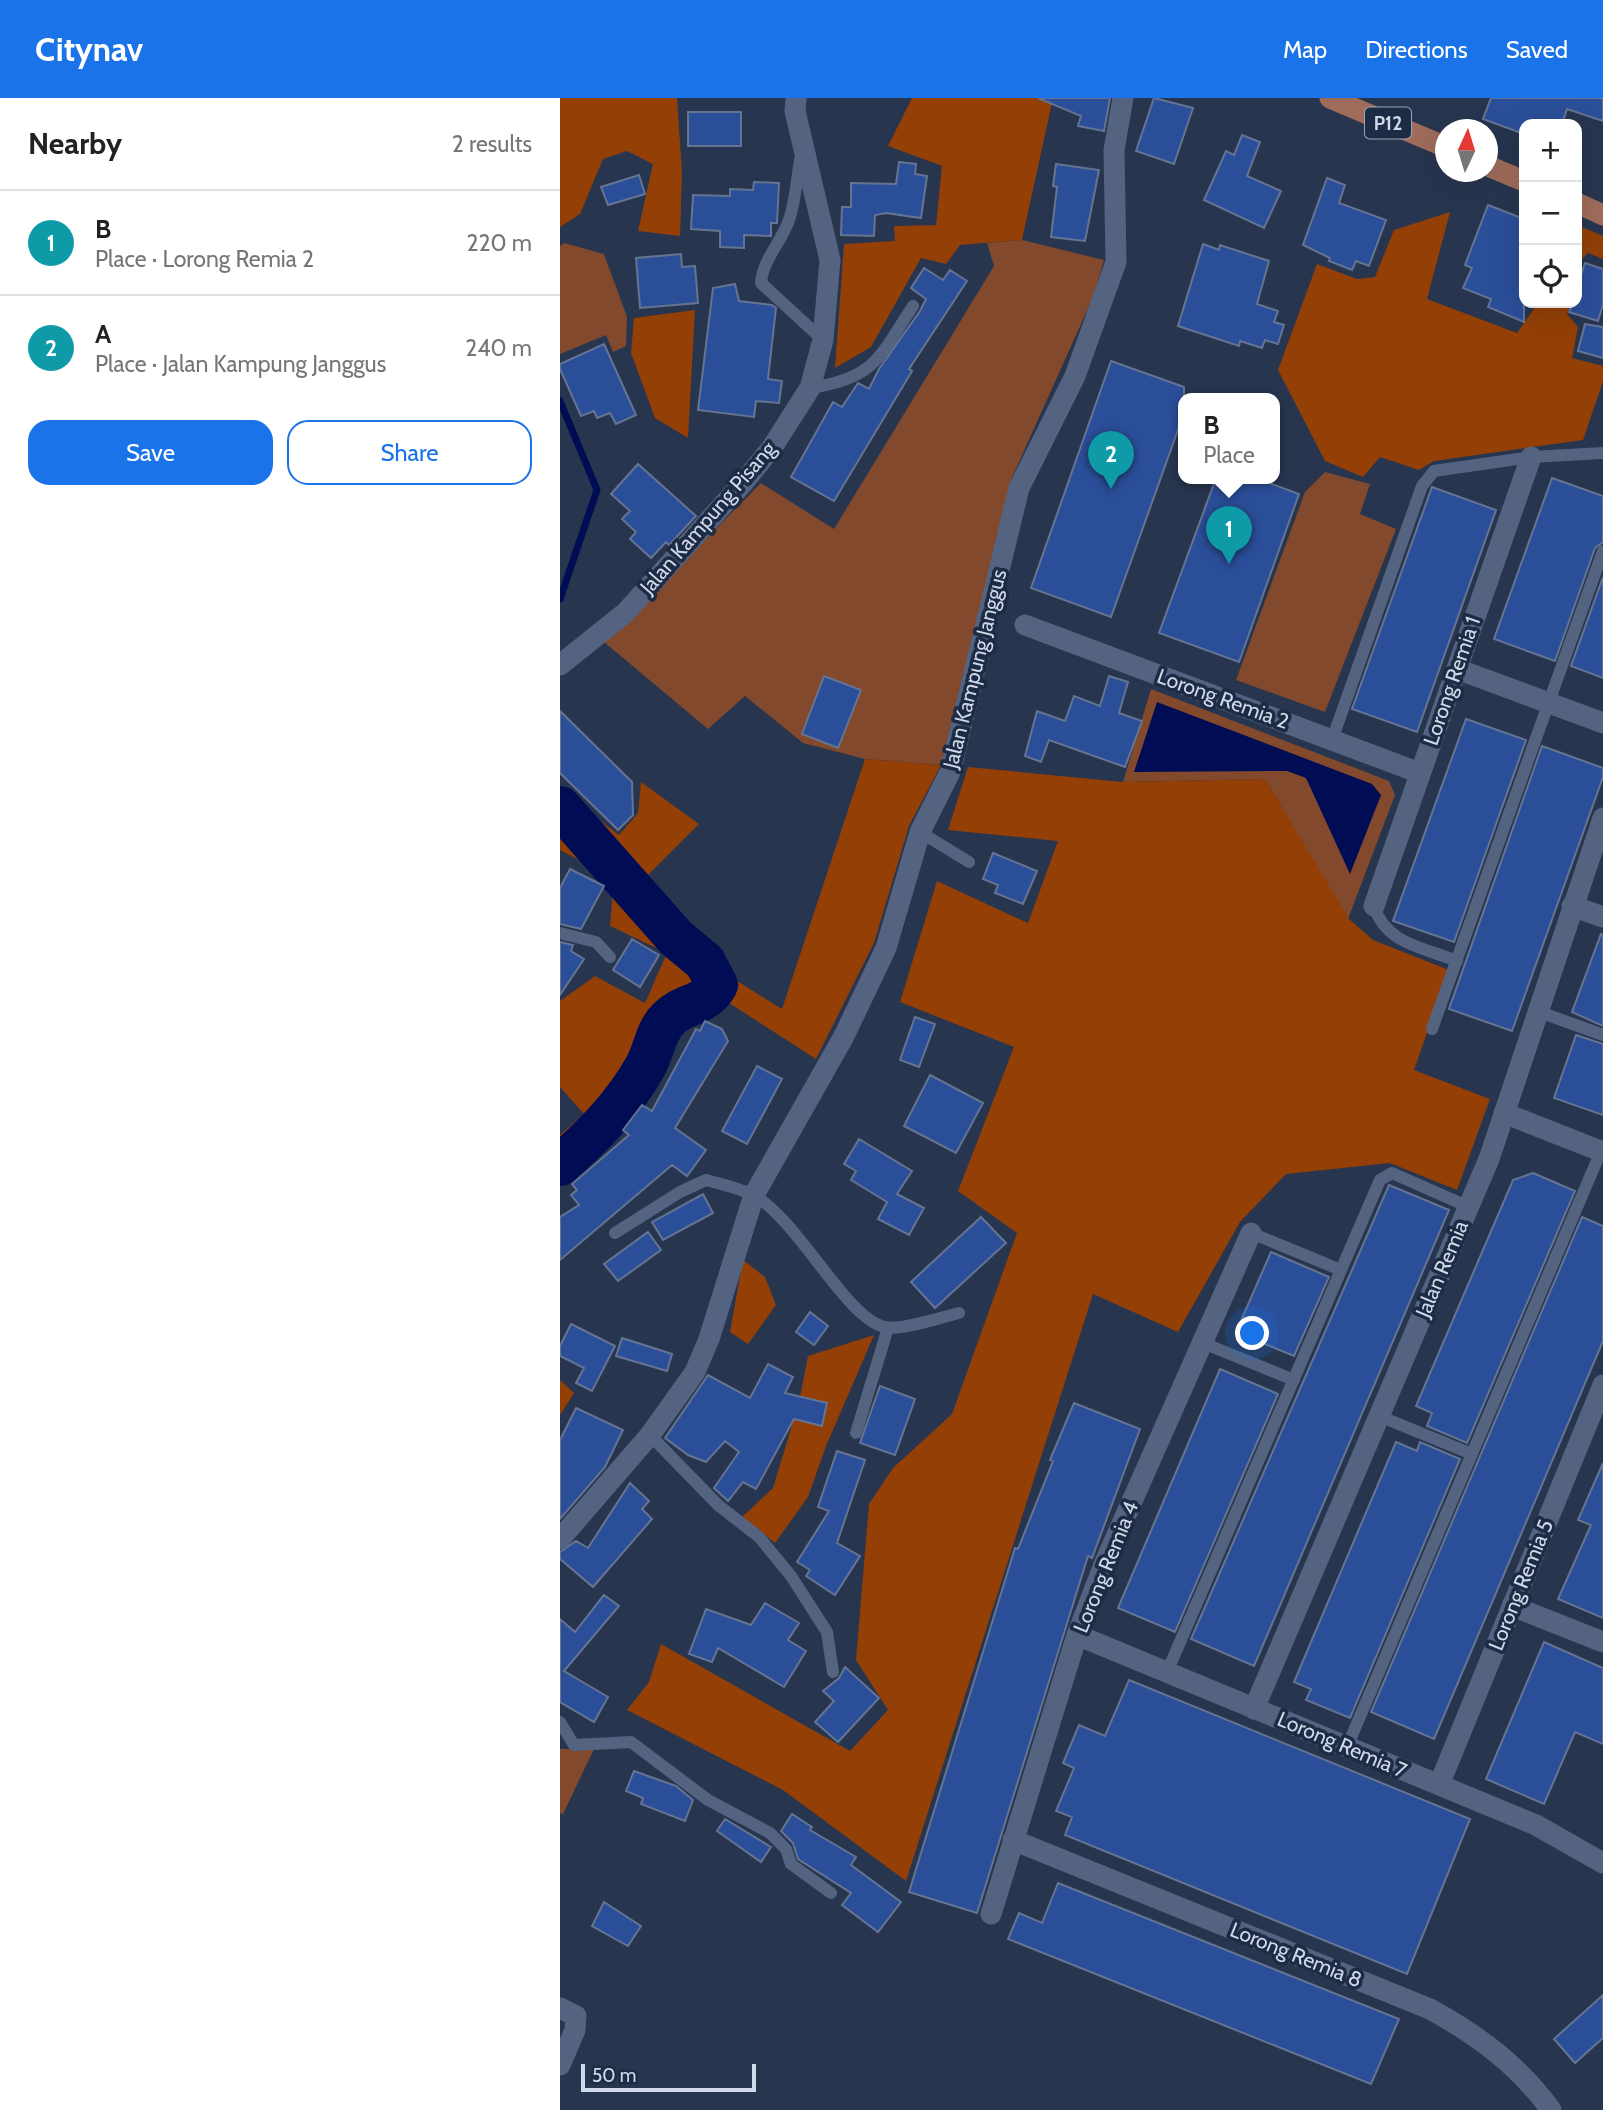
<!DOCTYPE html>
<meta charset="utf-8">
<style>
:root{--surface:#fff;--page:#f2f2f2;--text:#222;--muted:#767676;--line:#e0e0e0;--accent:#1a73e8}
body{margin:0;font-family:Cabin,sans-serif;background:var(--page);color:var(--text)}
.controls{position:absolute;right:21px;top:21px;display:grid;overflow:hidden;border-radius:14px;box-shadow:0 7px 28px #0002}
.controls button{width:63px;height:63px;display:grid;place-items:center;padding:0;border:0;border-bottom:2px solid var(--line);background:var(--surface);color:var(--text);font:35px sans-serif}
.compass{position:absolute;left:875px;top:21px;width:63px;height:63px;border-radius:50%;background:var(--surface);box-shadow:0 7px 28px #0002;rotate:4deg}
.scale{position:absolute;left:21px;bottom:18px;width:175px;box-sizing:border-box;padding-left:7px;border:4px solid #d0d9e9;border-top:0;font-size:19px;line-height:24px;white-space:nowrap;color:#d0d9e9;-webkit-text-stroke:5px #1e2b44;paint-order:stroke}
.you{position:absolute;left:693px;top:1236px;width:24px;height:24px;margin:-18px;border:5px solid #fff;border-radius:50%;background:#1a73e8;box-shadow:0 0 0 10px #1a73e833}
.badge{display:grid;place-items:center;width:46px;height:46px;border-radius:50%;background:var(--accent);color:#fff;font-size:23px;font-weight:700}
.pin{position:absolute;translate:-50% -58px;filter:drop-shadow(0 2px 4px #0008)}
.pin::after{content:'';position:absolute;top:37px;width:24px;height:21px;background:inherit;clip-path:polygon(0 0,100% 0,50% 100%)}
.popup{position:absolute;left:618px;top:295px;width:102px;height:91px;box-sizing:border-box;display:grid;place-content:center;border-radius:14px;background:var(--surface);filter:drop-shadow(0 2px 5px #0005);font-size:23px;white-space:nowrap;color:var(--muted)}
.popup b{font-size:26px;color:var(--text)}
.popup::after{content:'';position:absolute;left:50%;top:100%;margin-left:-14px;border:14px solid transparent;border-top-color:var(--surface)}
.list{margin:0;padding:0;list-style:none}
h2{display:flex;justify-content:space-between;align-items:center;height:91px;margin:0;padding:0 28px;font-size:30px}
h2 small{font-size:23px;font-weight:400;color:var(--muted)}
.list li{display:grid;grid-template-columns:46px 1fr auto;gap:21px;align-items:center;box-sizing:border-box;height:105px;padding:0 28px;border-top:2px solid var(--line)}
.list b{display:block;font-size:26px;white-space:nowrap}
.list p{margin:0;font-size:23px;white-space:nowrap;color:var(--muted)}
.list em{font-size:23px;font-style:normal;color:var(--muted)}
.actions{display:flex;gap:14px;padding:21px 28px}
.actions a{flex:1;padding:16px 0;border:2px solid var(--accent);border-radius:21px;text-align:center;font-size:24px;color:var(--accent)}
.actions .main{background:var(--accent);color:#fff}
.icon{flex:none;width:38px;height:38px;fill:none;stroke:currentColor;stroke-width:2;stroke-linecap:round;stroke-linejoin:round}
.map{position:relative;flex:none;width:1043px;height:2012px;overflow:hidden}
header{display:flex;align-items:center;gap:42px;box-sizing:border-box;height:98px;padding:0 35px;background:var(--accent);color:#fff}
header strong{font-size:33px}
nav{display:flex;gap:38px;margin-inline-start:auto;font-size:24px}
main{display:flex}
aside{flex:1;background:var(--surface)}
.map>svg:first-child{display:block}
.green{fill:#82492d}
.forest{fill:#933f06}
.water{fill:#000c54}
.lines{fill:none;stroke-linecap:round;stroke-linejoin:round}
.stream{stroke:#000c54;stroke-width:7}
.river{stroke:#000c54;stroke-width:42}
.building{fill:#2b4e99;stroke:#657492;stroke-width:2}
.lane{stroke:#546380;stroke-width:12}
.street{stroke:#546380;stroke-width:21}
.primary{stroke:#9f6c5b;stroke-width:21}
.labels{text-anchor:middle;stroke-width:7;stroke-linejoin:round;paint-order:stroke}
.shield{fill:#1e2b44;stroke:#9ba5b8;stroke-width:2}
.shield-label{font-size:19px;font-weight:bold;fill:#d0d9e9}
.street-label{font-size:21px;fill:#d0d9e9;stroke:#1e2b44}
</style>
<header>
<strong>Citynav</strong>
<nav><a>Map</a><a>Directions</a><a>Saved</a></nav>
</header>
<main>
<aside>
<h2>Nearby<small>2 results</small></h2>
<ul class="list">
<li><span class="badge" style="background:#0f9aa8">1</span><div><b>B</b><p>Place · Lorong Remia 2</p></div><em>220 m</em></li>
<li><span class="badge" style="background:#0f9aa8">2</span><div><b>A</b><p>Place · Jalan Kampung Janggus</p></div><em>240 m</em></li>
</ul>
<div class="actions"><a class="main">Save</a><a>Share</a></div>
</aside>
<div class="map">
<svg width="1043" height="2012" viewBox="0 0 1043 2012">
<rect width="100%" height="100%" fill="#27354f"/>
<!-- green -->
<path class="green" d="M462 142 544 162 534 197 451 382 381 667 305 661 243 645 185 598 148 631 44 544 201 385 274 431 434 168 427 145Z
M4 145 44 156 67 219 66 248 53 254 46 237 0 256V148Z
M765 374 810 386 800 416 836 431 765 614 676 582 745 394Z
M591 591 829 683 835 697 788 821 705 681 563 684Z
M0 1651H34L3 1716 0 1715Z"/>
<!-- forest -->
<path class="forest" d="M0 0H117L122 75 120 138 78 133 93 66 67 53 43 61 20 116 0 129Z
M352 0H493L462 142 400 147 386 166 361 160 311 249 275 270 284 146 335 143 334 128 376 127 382 68 328 48Z
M890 114 867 201 957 235 978 205H1010L1007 216 1018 229 1012 260 1043 268V283L1023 342 874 363 859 372 820 359 803 379 765 363 718 272 757 166 797 181 815 179 834 132Z
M1017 127 1043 138V161L1028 155 1017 166Z
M135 212 128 340 95 320 71 255 74 220Z
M305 661 381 667 349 728 314 845 256 961 169 905 122 933 61 1031 0 1083V1037L24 1016 0 989V903L35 878 85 905 107 855 50 828 54 780 0 752V692L59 737 78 715 81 684 139 726 82 783 161 873 222 911Z
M408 669 563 684 705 681 789 821 813 842 889 872 854 972 930 1001 897 1092 830 1065 726 1076 680 1124 618 1234 533 1196 346 1783 223 1692 67 1612 89 1584 101 1546 290 1653 328 1612 296 1562 309 1406 333 1370 392 1316 457 1135 398 1093 454 949 340 904 377 783 468 825 498 743 388 732Z
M183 1162 205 1179 216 1207 188 1246 170 1234Z
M314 1237 266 1348 248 1399 215 1445 182 1419 213 1390 239 1304 248 1258Z
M0 1282 14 1295 0 1317Z"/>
<!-- water -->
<path class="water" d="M597 604 812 686 821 697 790 776 746 680 727 673 574 674Z"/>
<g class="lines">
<!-- stream -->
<path class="stream" d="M0 303 37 392 0 501"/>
<!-- river -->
<path class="river" d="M0 709 116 840 145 864 157 887C144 909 125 904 109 920 95 933 94 954 85 969 63 1008 33 1038 0 1067"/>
</g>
<!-- building -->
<path class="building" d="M478 0H550L544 33 518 28 521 18Z
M594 0 633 10 614 66 576 53Z
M931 0H1043V23L1007 11 1002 26H964V36L923 21Z
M128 14H181V48H128Z
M682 37 700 44 687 78 721 93 704 130 644 102 666 53 674 57Z
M339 64 356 66 355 76 367 78 361 120 326 115 315 117 314 138 281 137 282 109H291V85L336 86Z
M496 66 539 72 525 143 491 139 497 89 493 88Z
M79 77 85 96 48 107 41 89Z
M767 80 785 87 779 105 826 122 809 168 796 163 792 172 769 163 770 160 743 147Z
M194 84 219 85 217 125H211V138L184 137V150L160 149V133L131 131 133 97 170 98V91L193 92Z
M928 107 964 121V224L928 209 931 201 903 190 912 170 905 167Z
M643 146 659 152 660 147 709 163 697 206 718 213 714 224 724 227 718 246 705 242 702 250 680 243 679 248 618 228Z
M121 156 122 169 135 168 138 205 80 210 76 160Z
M1025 165 1043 171V207L1038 223 1009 214 1012 205H1017V189Z
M364 170 383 182 390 172 407 183 349 271 352 273 274 403 231 379 273 304 282 309 298 285 309 291 319 271 360 213 366 201 351 190Z
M175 186 179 203 212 207 216 210 208 281 222 283 219 305 196 303 194 319 138 312 153 190Z
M1025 226 1043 229V260L1018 253Z
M44 246 76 317 56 326 50 315 37 320 34 313 21 318 0 271V266Z
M551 263 624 289V315L551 519 471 490Z
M78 366 136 418 109 447 106 444 91 460 70 441 76 434 62 421 70 413 51 396Z
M656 380H696L739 396 679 564 599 535Z
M992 380 1043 398V444L1035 450 995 563 934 541Z
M872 389 936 412 857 634 792 611Z
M1043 479V580L1011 568Z
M264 578 301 592 278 650 242 636Z
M549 578 568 584 559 615 582 623 565 669 489 642 481 664 465 658 477 613 505 623 514 598 540 608Z
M0 613 72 684 73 717 58 732 0 675Z
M906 621 966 642 894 844 833 823Z
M982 648 1043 670V679L952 933 889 911Z
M433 755 477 773 463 806 435 795 438 787 423 781Z
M10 771 44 788 21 831 0 826V790Z
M1041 836 1043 837V928L1012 914Z
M72 841 99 857 80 889 53 872Z
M0 844 13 847 11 853 24 861 0 897Z
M355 919 375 926 359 969 340 962Z
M145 923 162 931 168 943 115 1030 146 1052 127 1078 112 1067 0 1162V1119L19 1107 11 1097 17 1092 12 1086 69 1037 63 1032 82 1007 92 1013 136 931 140 933Z
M1016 937 1043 946V1017L994 1000Z
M197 968 222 981 187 1046 162 1033Z
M370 977 423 1005 396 1055 344 1028Z
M299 1041 352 1073 337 1096 364 1110 349 1137 318 1121 327 1104 291 1082 296 1073 284 1066Z
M973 1075 1015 1093 907 1345 867 1328 872 1315 856 1308 953 1082Z
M829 1087 889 1112 694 1568 631 1541Z
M143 1096 153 1115 103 1142 92 1124Z
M421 1119 446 1145 375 1210 351 1184Z
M1022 1119 1043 1128V1243L874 1641 811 1614Z
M88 1134 101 1152 58 1183 44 1166Z
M711 1154 769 1179 734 1258 676 1234Z
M250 1214 268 1228 254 1247 236 1234Z
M11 1226 55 1248 32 1293 16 1285 24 1270 0 1258V1248Z
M62 1240 112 1256 107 1273 56 1258Z
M208 1266 233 1279 225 1295 267 1305 262 1328 234 1321 196 1391 183 1384 168 1403 154 1390 179 1354 165 1343 146 1364 128 1357 105 1340 148 1277 190 1300Z
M660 1271 718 1296 615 1534 558 1510Z
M320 1288 355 1301 335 1357 300 1345Z
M514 1305 580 1331 532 1460 528 1458 417 1815 349 1794 455 1450 458 1451 493 1363 490 1362Z
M16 1310 63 1332 45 1369 0 1421V1342Z
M836 1344 857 1353 860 1344 900 1361 790 1620 746 1602 751 1591 734 1584Z
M277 1353 305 1362 277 1445 300 1458 275 1497 246 1478 250 1472 237 1464 269 1413 258 1409Z
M1043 1365V1520L998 1501 1031 1427 1018 1422Z
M70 1385 89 1403 82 1411 92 1421 33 1489 0 1461V1454L16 1443 28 1450Z
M44 1497 59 1508 4 1573 48 1599 34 1624 0 1604V1521L15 1534Z
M205 1505 239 1525 228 1542 246 1553 224 1589 158 1550 152 1564 129 1556 146 1511 191 1527Z
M984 1544 1043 1570V1646L1015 1634 984 1706 926 1681Z
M285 1569 319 1600 278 1644 255 1624 274 1603 263 1593 279 1580Z
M569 1582 910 1721 847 1876 505 1737 512 1719 496 1713 514 1670 503 1665 519 1627 545 1638Z
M74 1673 116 1688 133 1702 125 1723 81 1706 83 1700 66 1693Z
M232 1716 252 1729 250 1732 296 1759 291 1767 341 1804 318 1834 282 1807 291 1795 238 1761 233 1745 221 1733Z
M165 1721 211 1749 201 1764 157 1733Z
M498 1785 839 1921 811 1986 448 1841 459 1815 482 1825Z
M44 1804 81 1828 68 1848 32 1828Z
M1043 1897V1940L1015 1965 994 1941Z"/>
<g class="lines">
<!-- lane -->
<path class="lane" d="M241 57C237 77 236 99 230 119 223 143 203 160 201 185L263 242
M250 290C316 280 319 259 353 208
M772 642 862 388 874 373 971 359 1043 355
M360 734 409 764
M814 808C826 846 862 849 897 863
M0 835 36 844 50 859
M977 913 1043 937
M872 931 1043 453
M55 1135 120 1094 146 1082C161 1086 179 1090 193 1097 238 1121 286 1221 325 1229 341 1233 382 1219 399 1215
M691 1135 781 1172
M643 1245 734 1282
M819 1318 912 1356
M296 1335 328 1230
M90 1337 158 1407 199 1439 231 1478 267 1534 273 1574
M607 1574 820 1082 832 1075 909 1109
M0 1624 14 1647 71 1644 148 1702 210 1735 226 1751 231 1766 271 1795
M787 1649 1041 1053"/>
<!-- street -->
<path class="street" d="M465 527 860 675
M0 567 65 515 183 385 213 348 250 290 263 242 270 162 235 13 236 0
M897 571 1043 625
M814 808 971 359
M1012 808 1043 819
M944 1015 1043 1054
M0 1441 90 1337 135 1274 149 1241 194 1097 284 938 326 850 360 734 390 674 459 390 515 278 556 164 554 52 563 0
M952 1508 1043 1544
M517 1537 976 1727 1043 1765
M694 1611 929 1061 1043 720
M879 1687 1043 1287
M453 1742 870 1911C919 1938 958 1967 991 2012
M431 1816 517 1537 545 1464 691 1135
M0 1910 16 1918 15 1932 0 1967"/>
<!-- primary -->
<path class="primary" d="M770 0 886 49
M928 68 964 83
M1017 105 1043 117"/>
</g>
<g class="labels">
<!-- shield labels -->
<rect class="shield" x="805" y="9.5" width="46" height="31" rx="5"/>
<g class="shield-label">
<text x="828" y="32">P12</text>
</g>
<!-- street labels -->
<g class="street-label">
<text transform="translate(148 420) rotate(-49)" y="7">Jalan Kampung Pisang</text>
<text transform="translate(415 571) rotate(-76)" y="7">Jalan Kampung Janggus</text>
<text transform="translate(892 583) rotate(-71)" y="7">Lorong Remia 1</text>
<text transform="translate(663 601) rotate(20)" y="7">Lorong Remia 2</text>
<text transform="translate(882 1171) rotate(-67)" y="7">Jalan Remia</text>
<text transform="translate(546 1469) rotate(-68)" y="7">Lorong Remia 4</text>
<text transform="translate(961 1487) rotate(-68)" y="7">Lorong Remia 5</text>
<text transform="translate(782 1647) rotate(23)" y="7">Lorong Remia 7</text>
<text transform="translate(736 1857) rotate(22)" y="7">Lorong Remia 8</text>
</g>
</g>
</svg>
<div class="controls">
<button>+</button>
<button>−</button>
<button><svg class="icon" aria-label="locate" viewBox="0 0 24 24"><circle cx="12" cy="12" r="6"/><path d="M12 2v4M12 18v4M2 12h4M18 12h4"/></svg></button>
</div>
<svg class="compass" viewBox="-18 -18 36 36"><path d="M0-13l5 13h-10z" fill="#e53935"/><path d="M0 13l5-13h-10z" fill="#767676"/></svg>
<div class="scale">50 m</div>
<div class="you"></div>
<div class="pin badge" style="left:669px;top:466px;background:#0f9aa8">1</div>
<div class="popup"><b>B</b>Place</div>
<div class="pin badge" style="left:551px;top:391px;background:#0f9aa8">2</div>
</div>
</main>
